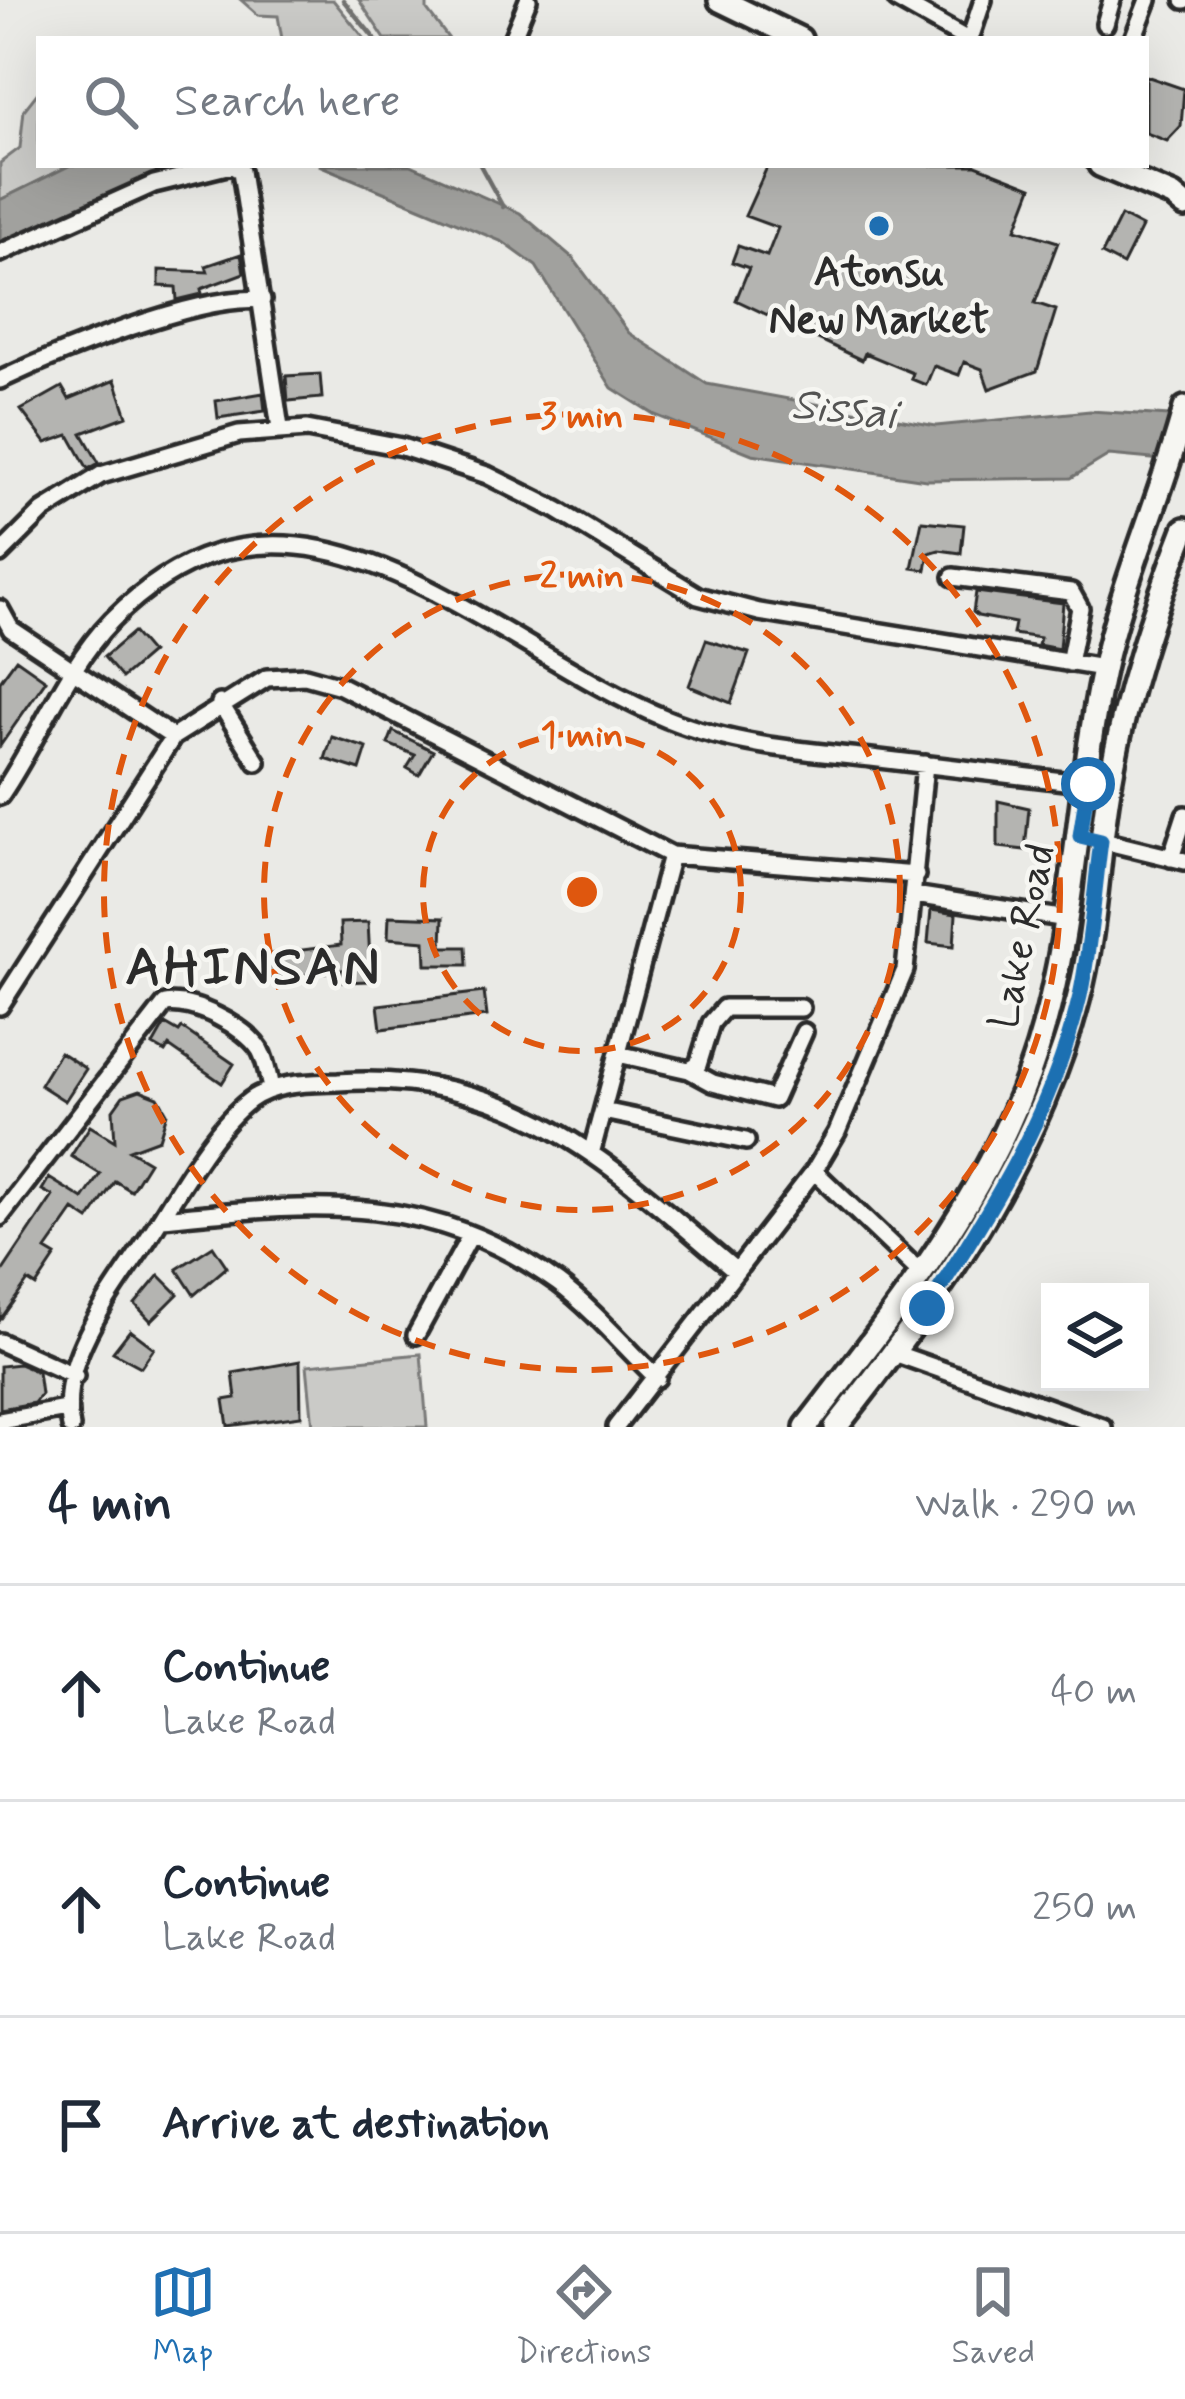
<!DOCTYPE html>
<meta charset="utf-8">
<style>
:root{--surface:#fff;--page:#f6f6f7;--text:#1f2937;--muted:#747a83;--line:#e0e1e3;--accent:#1f6fb2}
body{margin:0;font-family:Mynerve,sans-serif;background:var(--page);color:var(--text)}
.controls{position:absolute;right:36px;bottom:36px;display:grid;overflow:hidden;border-radius:0px;box-shadow:0 12px 48px #0002}
.controls button{width:108px;height:108px;display:grid;place-items:center;padding:0;border:0;border-bottom:3px solid var(--line);background:var(--surface);color:var(--text);font:60px sans-serif}
.stop{position:absolute;width:36px;height:36px;margin:-27px;border:9px solid #1f6fb2;border-radius:50%;background:#fff}
.stop.end{background:#1f6fb2;border-color:#fff;box-shadow:0 3px 12px #0008}
.list{margin:0;padding:0;list-style:none}
h2{display:flex;justify-content:space-between;align-items:center;height:156px;margin:0;padding:0 48px;font-size:51px}
h2 small{font-size:39px;font-weight:400;color:var(--muted)}
.list li{display:grid;grid-template-columns:78px 1fr auto;gap:36px;align-items:center;box-sizing:border-box;height:216px;padding:0 48px;border-top:3px solid var(--line)}
.list b{display:block;font-size:45px;white-space:nowrap}
.list p{margin:0;font-size:39px;white-space:nowrap;color:var(--muted)}
.list em{font-size:39px;font-style:normal;color:var(--muted)}
.icon{flex:none;width:66px;height:66px;fill:none;stroke:currentColor;stroke-width:2;stroke-linecap:round;stroke-linejoin:round}
.map{position:relative;flex:none;width:1185px;height:1427px;overflow:hidden}
.search{position:absolute;background:var(--surface);box-shadow:0 12px 48px #0002;left:36px;right:36px;top:36px;height:132px;display:flex;align-items:center;gap:30px;box-sizing:border-box;padding:0 42px;border-radius:0px;color:var(--muted);font-size:45px}
.sheet{height:804px;background:var(--surface)}
nav{display:flex;justify-content:space-around;align-items:center;box-sizing:border-box;height:168px;border-top:3px solid var(--line);background:var(--surface);font-size:33px;color:var(--muted)}
nav a{display:grid;justify-items:center;gap:6px}
nav .on{color:var(--accent)}
.map>svg:first-child{display:block}
.green{fill:#cacac7;stroke:#7a7a79;stroke-width:3}
.water{fill:#a1a19e;stroke:#727270;stroke-width:3}
.lines{fill:none;stroke-linecap:round;stroke-linejoin:round}
.stream{stroke:#727270;stroke-width:4.5}
.building{fill:#b4b4b1;stroke:#2b2b2b;stroke-width:3}
.street-casing{stroke:#2b2b2b;stroke-width:24}
.secondary-casing{stroke:#2b2b2b;stroke-width:30}
.street{stroke:#f6f6f2;stroke-width:15}
.secondary{stroke:#f6f6f2;stroke-width:21}
.route{stroke:#1f6fb2;stroke-width:15}
.ring{fill:none;stroke:#df570e;stroke-width:6;stroke-dasharray:21 15}
.poi-dot{fill:#1f6fb2;stroke:#f6f6f2;stroke-width:4.5}
.labels{text-anchor:middle;stroke-width:9;stroke-linejoin:round;paint-order:stroke}
.poi-label{font-size:42px;font-weight:bold;fill:#2b2b2b;stroke:#f6f6f2}
.street-label{font-size:42px;fill:#2b2b2b;stroke:#f6f6f2}
.water-label{font-size:45px;font-style:italic;fill:#545453;stroke:#f6f6f2}
.district-label{font-size:54px;font-weight:bold;letter-spacing:3px;fill:#2b2b2b;stroke:#f6f6f2}
.centre{fill:#df570e;stroke:#f6f6f2;stroke-width:6}
.ring-label{font-size:36px;text-anchor:middle;font-weight:bold;fill:#df570e;stroke:#f6f6f2;stroke-width:9;stroke-linejoin:round;paint-order:stroke}
</style>
<div class="map">
<svg width="1185" height="1427" viewBox="0 0 1185 1427">
<rect width="100%" height="100%" fill="#eaeae6"/>
<filter id="ink" filterUnits="userSpaceOnUse"><feTurbulence type="fractalNoise" baseFrequency=".00833" numOctaves="2"/><feDisplacementMap in="SourceGraphic" scale="24" xChannelSelector="R" yChannelSelector="G"/><feConvolveMatrix kernelMatrix="1 2 1 2 8 2 1 2 1" color-interpolation-filters="sRGB"/></filter>
<g filter="url(#ink)">
<!-- green -->
<path class="green" d="M241 0H333L365 39H282L278 16 258 15Z
M359 0H427V10L449 39H385Z
M39 91V165H71L0 200V163L20 148 24 110Z
M421 1354 427 1427H313L307 1365Z"/>
<!-- water -->
<path class="water" d="M71 165H176L0 247V200Z
M319 165H411L520 213 573 258 629 333 707 384 936 426 1090 411 1185 417V462L1109 455 1071 478 926 480 752 454 655 415 612 388 536 266 503 242Z"/>
<g class="lines">
<!-- stream -->
<path class="stream" d="M343 0 375 39
M480 165 503 207"/>
</g>
<!-- building -->
<path class="building" d="M1146 76 1184 89 1181 126 1167 141 1146 133Z
M768 165H976L1032 187 1016 229 1058 242 1035 303 1056 310 1037 371 989 389 982 369 964 362 959 375 934 366 926 385 911 379 913 373 865 353 862 360 736 300 749 268 732 262 738 246 767 256 778 228 745 216Z
M1121 216 1142 227 1123 265 1102 254Z
M241 254 244 273 201 289 202 294 177 300 176 287 159 286V270L208 272 206 266Z
M320 374 322 398 288 401 286 376Z
M115 380 127 416 82 433 99 463 88 469 69 435 46 443 21 410 62 387 69 399Z
M263 393 265 411 218 418 216 401Z
M922 521 964 525 961 553 939 550 929 553 926 570 912 568Z
M976 592 1063 603 1059 649 1038 645 1040 638 1013 634 1015 623 978 616 973 612Z
M133 632 151 653 122 678 104 657Z
M706 640 749 653 731 703 689 686Z
M16 659 46 680 0 746V681Z
M393 731 433 751 419 775 407 768 415 755 388 744Z
M332 737 367 748 360 770 325 759Z
M998 801 1029 808 1025 850 998 847Z
M931 910 956 914 954 946 928 943Z
M389 916 443 918 442 947H466L467 965H426L425 941 388 938Z
M368 922 371 981 342 982V970L268 980 264 955 341 945 340 923Z
M484 992 487 1016 381 1029 378 1005Z
M165 1024 179 1032 182 1028 234 1064 222 1083 169 1046 165 1052 153 1045Z
M60 1052 86 1069 65 1101 40 1085Z
M140 1090 158 1097 167 1113 159 1139 129 1150 149 1162 131 1191 115 1181 89 1220 74 1210 46 1250 56 1256 36 1286 28 1281 0 1320V1275L53 1196 42 1190 49 1178 83 1199 100 1174 71 1156 90 1126 115 1141 113 1110 123 1096Z
M213 1246 227 1267 194 1295 177 1269Z
M159 1275 178 1294 151 1321 135 1304Z
M130 1330 154 1348 141 1367 113 1352Z
M300 1361 301 1416 228 1426 224 1400 236 1398 233 1373Z
M19 1364 38 1372 41 1394 34 1403 0 1409V1366Z"/>
<g class="lines">
<!-- street casing -->
<g class="street-casing">
<path id="street" d="M897 0 966 39
M1184 0H1185
M1105 24 1112 0
M512 39 528 0
M970 39 983 0
M1133 39 1148 0
M0 253 154 184 231 165 241 171 280 428
M0 380C57 353 201 293 262 300
M0 554 43 511 101 475 239 434 307 429 402 447 487 475 557 510 698 596 759 612 1103 668
M953 577 1071 592 1080 608 1069 663
M0 609 11 629 173 737
M220 703 257 762
M0 796C38 741 65 668 112 620 297 432 489 647 667 719 731 745 803 751 871 758 944 767 1016 775 1088 784
M1095 839 1185 861
M1171 858 1185 815
M914 895 1067 919
M0 1006 173 737 267 678 305 676 341 686 671 855
M618 1054 689 1070 698 1065 711 1023 724 1008H801
M689 1070 713 1083 774 1099 804 1032
M603 1111 746 1141
M592 1150 671 855 916 875
M814 1171 922 1274
M0 1217 165 1004C192 999 245 1026 260 1050 266 1061 268 1076 271 1088
M162 1218C312 1204 427 1189 558 1283 594 1310 625 1347 657 1378
M416 1335 470 1236
M0 1342 75 1376
M894 1353 1103 1427
M0 1421 66 1409
M71 1427C56 1363 110 1296 143 1246 172 1203 210 1130 250 1100 275 1082 309 1083 338 1082 518 1071 608 1163 735 1270
M616 1427 814 1171 837 1132 905 970 925 764"/>
</g>
<!-- secondary casing -->
<g class="secondary-casing">
<path id="secondary" d="M720 0 800 39
M1100 165 1173 196 1185 206
M806 1427C897 1309 993 1191 1038 1047 1076 924 1076 795 1103 670 1122 581 1162 496 1185 408
M836 1427C939 1297 1035 1163 1078 1000 1097 930 1097 855 1110 783 1125 695 1153 612 1185 529"/>
</g>
<!-- street -->
<use href="#street" class="street"/>
<!-- secondary -->
<use href="#secondary" class="secondary"/>
</g>
</g>
<g class="lines" filter="url(#ink)">
<!-- route -->
<path class="route" d="M927 1308C991 1211 1053 1111 1080 996 1091 945 1094 892 1101 841L1080 836 1088 784"/>
</g>
<!-- distance rings -->
<g class="ring">
<circle cx="582" cy="892" r="159"/>
<circle cx="582" cy="892" r="318"/>
<circle cx="582" cy="892" r="478"/>
</g>
<!-- markers -->
<circle class="poi-dot" cx="879" cy="226" r="12"/>
<g class="labels">
<!-- poi labels -->
<g class="poi-label">
<text x="879" y="285">Atonsu<tspan x="879" dy="48">New Market</tspan></text>
</g>
<!-- street labels -->
<g class="street-label">
<text transform="translate(1020 936) rotate(-78)" y="15">Lake Road</text>
</g>
<!-- water labels -->
<g class="water-label">
<text transform="translate(844 407) rotate(6)" y="16">Sissai</text>
</g>
<!-- district labels -->
<g class="district-label">
<text x="254" y="984">AHINSAN</text>
</g>
</g>
<circle cx="582" cy="892" r="18" class="centre"/>
<g class="ring-label">
<text x="582" y="427">3 min</text>
<text x="582" y="587">2 min</text>
<text x="582" y="746">1 min</text>
</g>
</svg>
<div class="controls">
<button><svg class="icon" aria-label="layers" viewBox="0 0 24 24"><path d="M12 4l9 5-9 5-9-5zM3 14l9 5 9-5"/></svg></button>
</div>
<div class="stop" style="left:1088px;top:784px"></div>
<div class="stop end" style="left:927px;top:1308px"></div>
<div class="search"><svg class="icon" aria-label="search" viewBox="0 0 24 24"><circle cx="10" cy="10" r="6"/><path d="M15 15l6 6"/></svg>Search here</div>
</div>
<section class="sheet">
<h2>4 min<small>Walk · 290 m</small></h2>
<ul class="list">
<li><svg class="icon" aria-label="ahead" viewBox="0 0 24 24"><path d="M12 20V5M6 11l6-6 6 6"/></svg><div><b>Continue</b><p>Lake Road</p></div><em>40 m</em></li>
<li><svg class="icon" aria-label="ahead" viewBox="0 0 24 24"><path d="M12 20V5M6 11l6-6 6 6"/></svg><div><b>Continue</b><p>Lake Road</p></div><em>250 m</em></li>
<li><svg class="icon" aria-label="arrive" viewBox="0 0 24 24"><path d="M6 21V4h12l-3 4 3 4H6"/></svg><div><b>Arrive at destination</b></div></li>
</ul>
</section>
<nav>
<a class="on"><svg class="icon" aria-label="map" viewBox="0 0 24 24"><path d="M3 6l6-2 6 2 6-2v14l-6 2-6-2-6 2zM9 4v14M15 6v14"/></svg>Map</a>
<a><svg class="icon" aria-label="directions" viewBox="0 0 24 24"><path d="M12 3l9 9-9 9-9-9zM9 14v-3h6M13 9l2 2-2 2"/></svg>Directions</a>
<a><svg class="icon" aria-label="saved" viewBox="0 0 24 24"><path d="M7 4h10v16l-5-4-5 4z"/></svg>Saved</a>
</nav>
